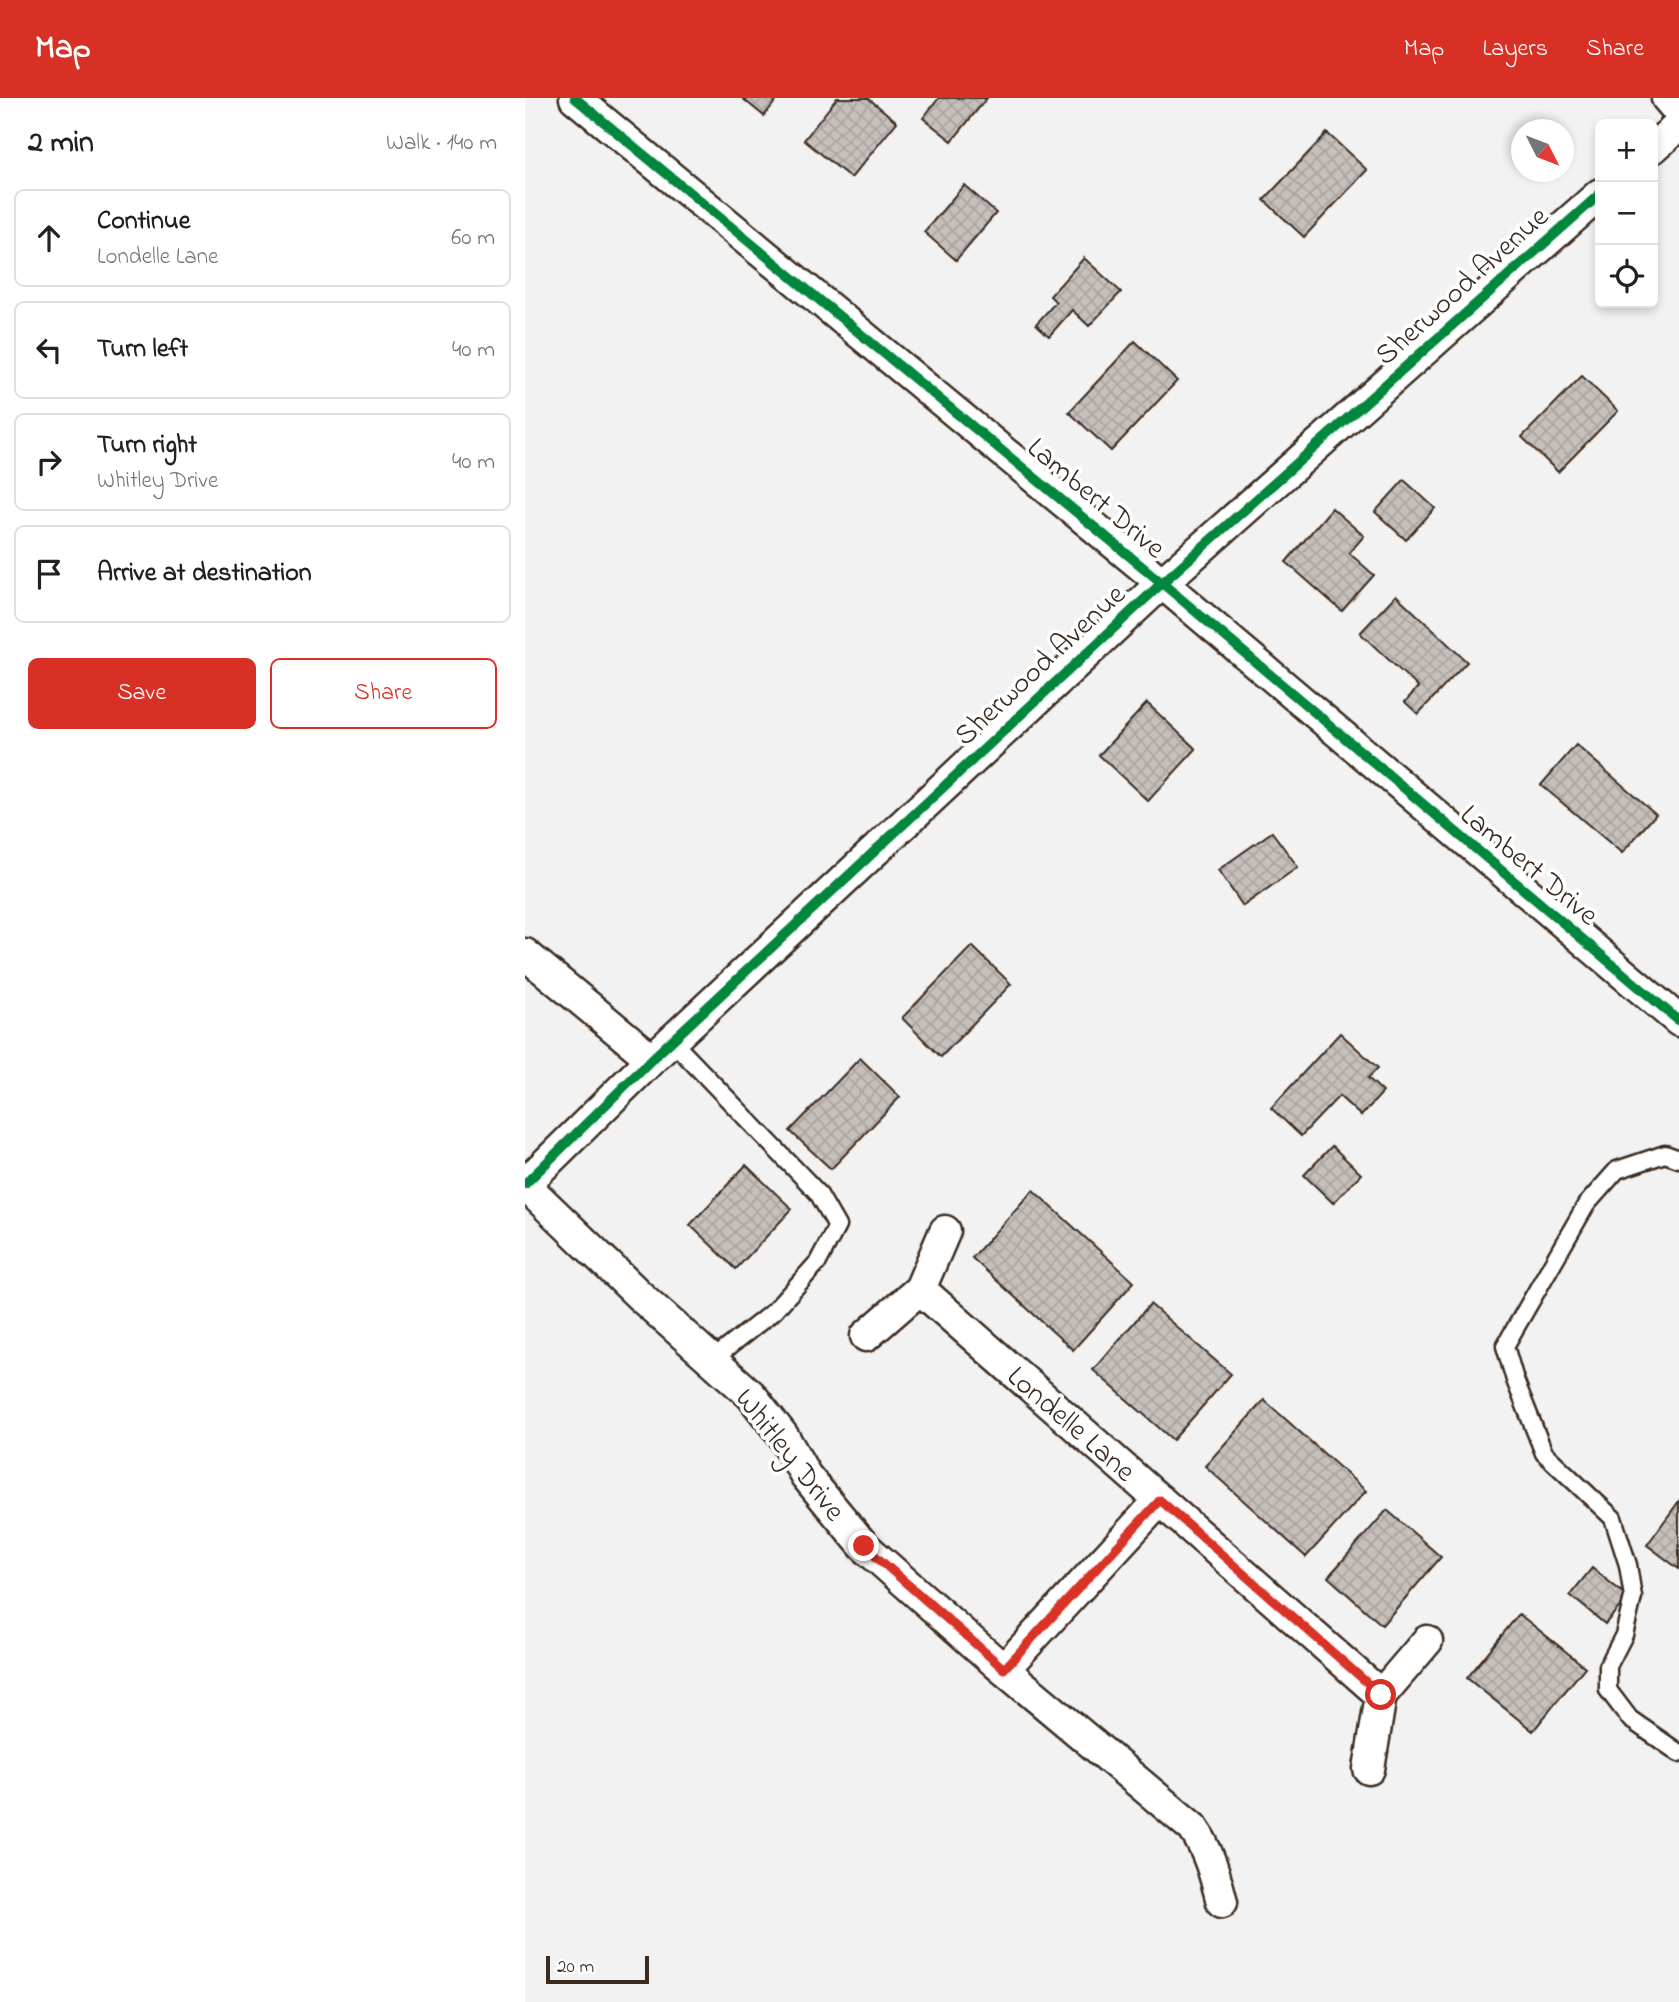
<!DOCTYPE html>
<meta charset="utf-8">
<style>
:root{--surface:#fff;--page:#f6f6f6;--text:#202124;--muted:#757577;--line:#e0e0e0;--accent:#d93025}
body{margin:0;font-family:"Indie Flower",sans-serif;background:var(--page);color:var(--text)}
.controls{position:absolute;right:21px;top:21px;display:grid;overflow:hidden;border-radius:10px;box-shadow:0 4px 10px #0003}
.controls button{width:63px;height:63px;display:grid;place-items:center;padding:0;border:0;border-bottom:2px solid var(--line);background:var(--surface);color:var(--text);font:35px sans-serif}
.compass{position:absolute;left:986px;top:21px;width:63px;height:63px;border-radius:50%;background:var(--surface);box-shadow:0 4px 10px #0003;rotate:132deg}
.scale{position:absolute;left:21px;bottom:18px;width:103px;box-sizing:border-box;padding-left:7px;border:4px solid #3b2a1e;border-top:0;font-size:19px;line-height:24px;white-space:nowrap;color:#3b2a1e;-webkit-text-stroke:5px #fff;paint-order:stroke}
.stop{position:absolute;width:21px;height:21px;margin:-16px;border:5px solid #d93025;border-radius:50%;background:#fff}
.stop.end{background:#d93025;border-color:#fff;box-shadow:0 2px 7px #0008}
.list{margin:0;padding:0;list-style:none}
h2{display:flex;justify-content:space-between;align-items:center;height:91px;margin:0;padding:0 28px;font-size:30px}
h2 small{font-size:23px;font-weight:400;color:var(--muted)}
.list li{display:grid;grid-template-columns:46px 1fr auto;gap:21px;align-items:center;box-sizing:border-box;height:98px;margin:0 14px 14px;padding:0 14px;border:2px solid var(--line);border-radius:10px}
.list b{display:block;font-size:26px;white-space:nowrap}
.list p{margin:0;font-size:23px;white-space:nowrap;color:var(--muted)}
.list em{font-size:23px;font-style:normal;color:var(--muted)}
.actions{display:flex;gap:14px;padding:21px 28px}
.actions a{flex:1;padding:16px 0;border:2px solid var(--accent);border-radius:10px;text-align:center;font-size:24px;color:var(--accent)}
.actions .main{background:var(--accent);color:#fff}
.icon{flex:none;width:38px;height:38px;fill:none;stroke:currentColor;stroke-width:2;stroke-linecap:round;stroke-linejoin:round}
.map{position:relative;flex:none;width:1154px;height:1904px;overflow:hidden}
header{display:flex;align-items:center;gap:42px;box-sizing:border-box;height:98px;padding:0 35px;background:var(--accent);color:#fff}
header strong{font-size:33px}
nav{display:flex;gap:38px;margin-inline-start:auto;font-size:24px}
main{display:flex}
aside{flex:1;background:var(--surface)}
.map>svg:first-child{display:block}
.building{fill:url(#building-cross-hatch);stroke:#3b2a1e;stroke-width:2}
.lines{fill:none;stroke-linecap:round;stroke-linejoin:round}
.service-casing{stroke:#3b2a1e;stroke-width:21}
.minor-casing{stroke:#3b2a1e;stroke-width:35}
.service{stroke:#fff;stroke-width:16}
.minor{stroke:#fff;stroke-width:30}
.cycleway-casing{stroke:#fff;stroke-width:15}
.cycleway{stroke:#00873e;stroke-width:10}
.route{stroke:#d93025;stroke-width:9}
.labels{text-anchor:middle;stroke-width:7;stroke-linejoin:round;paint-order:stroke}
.street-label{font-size:30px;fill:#3b2a1e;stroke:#fff}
</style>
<header>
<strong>Map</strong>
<nav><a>Map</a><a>Layers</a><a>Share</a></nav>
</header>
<main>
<aside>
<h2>2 min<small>Walk · 140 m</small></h2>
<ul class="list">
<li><svg class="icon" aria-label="ahead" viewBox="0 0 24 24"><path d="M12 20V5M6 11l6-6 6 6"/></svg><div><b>Continue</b><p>Londelle Lane</p></div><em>60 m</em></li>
<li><svg class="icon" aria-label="left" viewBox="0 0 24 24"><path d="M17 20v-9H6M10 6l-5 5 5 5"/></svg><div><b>Turn left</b></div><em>40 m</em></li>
<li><svg class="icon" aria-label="right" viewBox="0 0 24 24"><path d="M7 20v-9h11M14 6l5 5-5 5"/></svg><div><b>Turn right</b><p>Whitley Drive</p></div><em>40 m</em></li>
<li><svg class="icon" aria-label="arrive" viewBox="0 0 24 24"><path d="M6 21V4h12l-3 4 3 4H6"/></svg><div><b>Arrive at destination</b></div></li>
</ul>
<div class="actions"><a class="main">Save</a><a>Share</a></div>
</aside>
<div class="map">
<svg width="1154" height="1904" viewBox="0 0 1154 1904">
<defs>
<pattern id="building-cross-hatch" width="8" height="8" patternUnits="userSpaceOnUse" patternTransform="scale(1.75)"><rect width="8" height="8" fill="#c6c0bd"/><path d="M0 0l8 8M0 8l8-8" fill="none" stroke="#aba5a2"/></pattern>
</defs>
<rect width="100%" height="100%" fill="#f3f2f2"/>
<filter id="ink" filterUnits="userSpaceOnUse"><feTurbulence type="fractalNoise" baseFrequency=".0143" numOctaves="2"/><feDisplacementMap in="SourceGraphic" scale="14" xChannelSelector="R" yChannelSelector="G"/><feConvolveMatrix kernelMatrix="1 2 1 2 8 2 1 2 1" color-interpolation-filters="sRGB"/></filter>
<g filter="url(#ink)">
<!-- building -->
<path class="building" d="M217 0H253L239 18Z
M312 0H343L372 24 326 80 279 42Z
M414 0H462L427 43 398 20Z
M802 35 842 72 779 139 739 102Z
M439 87 471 115 431 162 399 134Z
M559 160 596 194 564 228 547 212 524 238 511 226 531 204 525 198Z
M610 243 652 283 586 353 544 314Z
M1057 278 1093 313 1033 374 997 339Z
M879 382 910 410 881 442 850 414Z
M807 410 839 438 824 455 849 477 817 513 761 464Z
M871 497 942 564 893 616 880 604 893 589 835 535Z
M622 605 671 651 623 703 574 657Z
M1051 647 1131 716 1097 755 1016 687Z
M747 734 773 769 718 808 693 772Z
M447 848 486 886 416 959 377 920Z
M815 935 853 970 843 980 858 994 836 1018 814 998 776 1038 746 1010Z
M335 960 375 999 306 1071 265 1033Z
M807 1048 836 1076 808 1105 779 1077Z
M221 1067 267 1111 211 1171 165 1127Z
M508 1092 609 1184 548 1252 447 1160Z
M625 1206 706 1276 648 1342 568 1272Z
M739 1302 841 1393 781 1459 680 1368Z
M1154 1403V1471L1122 1447Z
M862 1412 916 1459 857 1527 803 1479Z
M1067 1470 1103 1499 1080 1526 1045 1497Z
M994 1516 1060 1569 1008 1633 942 1580Z"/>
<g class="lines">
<!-- service casing -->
<g class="service-casing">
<path id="service" d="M147 943 293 1095 312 1128 293 1164 249 1213 187 1262
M1154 1061 1140 1056 1092 1072 1061 1107 980 1248 990 1282 1019 1355 1088 1420 1103 1467 1108 1499 1099 1537 1083 1568V1592L1105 1621 1154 1655"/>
</g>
<!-- minor casing -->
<g class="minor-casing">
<path id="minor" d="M50 0 637 485 1154 923
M1142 0 1154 14
M1128 50 1154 27
M0 856 127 961
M0 1086 127 961 637 485 1075 96
M0 1087 115 1198 226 1297 258 1338 281 1378 339 1448 471 1565 668 1730C684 1753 690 1777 697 1804
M395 1191 856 1597
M341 1238 395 1191 420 1133
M479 1571 635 1402
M844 1671 856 1597 902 1543"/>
</g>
<!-- service -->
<use href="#service" class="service"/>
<!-- minor -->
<use href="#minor" class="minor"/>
<!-- cycleway casing -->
<g class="cycleway-casing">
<path id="cycleway" d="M50 0 637 485 1154 923
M0 1086 127 961 637 485 1075 96"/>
</g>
<!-- cycleway -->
<use href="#cycleway" class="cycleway"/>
</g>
</g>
<g class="lines" filter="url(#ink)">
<!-- route -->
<path class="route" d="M339 1448 479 1571 635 1402 856 1597"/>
</g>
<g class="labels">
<!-- street labels -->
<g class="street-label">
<text transform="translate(936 187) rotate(-42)" y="10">Sherwood Avenue</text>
<text transform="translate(572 399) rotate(40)" y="10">Lambert Drive</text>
<text transform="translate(514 566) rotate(-43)" y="10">Sherwood Avenue</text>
<text transform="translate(1005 766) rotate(40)" y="10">Lambert Drive</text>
<text transform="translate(547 1325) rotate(41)" y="10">Londelle Lane</text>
<text transform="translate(266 1356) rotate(52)" y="10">Whitley Drive</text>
</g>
</g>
</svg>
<div class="controls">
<button>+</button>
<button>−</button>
<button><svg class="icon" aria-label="locate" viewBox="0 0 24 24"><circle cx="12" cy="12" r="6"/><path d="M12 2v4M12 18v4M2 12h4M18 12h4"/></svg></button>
</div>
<svg class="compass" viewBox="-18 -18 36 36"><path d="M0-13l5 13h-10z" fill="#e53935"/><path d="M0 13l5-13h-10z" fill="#757577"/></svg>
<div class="scale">20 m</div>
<div class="stop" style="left:856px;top:1597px"></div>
<div class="stop end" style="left:339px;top:1448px"></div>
</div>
</main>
